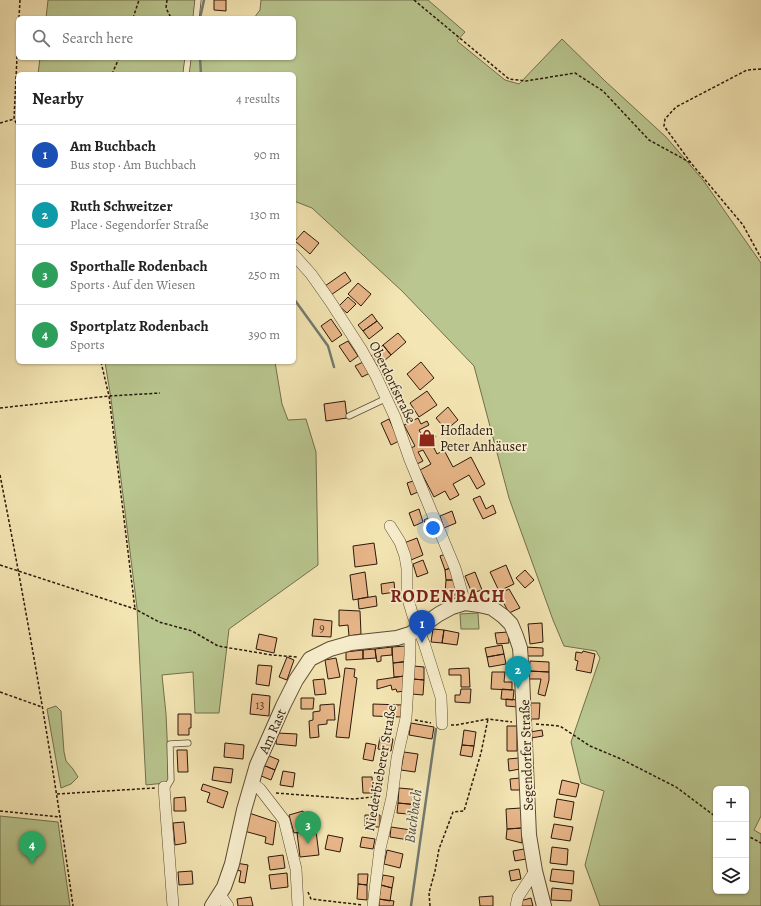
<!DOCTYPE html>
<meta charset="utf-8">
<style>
:root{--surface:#fff;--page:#f6f6f6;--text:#222;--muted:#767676;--line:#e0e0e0;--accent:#0b8043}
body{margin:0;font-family:Alegreya,serif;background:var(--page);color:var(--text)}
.controls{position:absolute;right:12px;bottom:12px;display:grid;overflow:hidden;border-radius:6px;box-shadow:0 1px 3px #0004}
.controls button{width:36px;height:36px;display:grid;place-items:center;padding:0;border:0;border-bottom:1px solid var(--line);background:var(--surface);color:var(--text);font:20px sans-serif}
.you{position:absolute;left:433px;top:528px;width:14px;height:14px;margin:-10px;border:3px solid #fff;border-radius:50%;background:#1a73e8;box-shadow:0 0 0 6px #1a73e833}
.badge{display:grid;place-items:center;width:26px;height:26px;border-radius:50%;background:var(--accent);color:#fff;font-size:13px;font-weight:700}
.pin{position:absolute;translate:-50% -33px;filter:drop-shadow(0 1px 2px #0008)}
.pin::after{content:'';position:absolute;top:21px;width:14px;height:12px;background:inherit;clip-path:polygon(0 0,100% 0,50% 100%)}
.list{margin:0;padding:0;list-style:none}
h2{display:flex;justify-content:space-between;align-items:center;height:52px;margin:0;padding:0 16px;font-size:17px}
h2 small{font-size:13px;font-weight:400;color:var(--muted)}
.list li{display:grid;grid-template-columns:26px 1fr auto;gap:12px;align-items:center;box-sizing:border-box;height:60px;padding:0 16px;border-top:1px solid var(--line)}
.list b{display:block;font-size:15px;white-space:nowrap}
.list p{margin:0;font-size:13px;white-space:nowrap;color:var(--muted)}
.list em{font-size:13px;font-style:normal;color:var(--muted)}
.icon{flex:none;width:22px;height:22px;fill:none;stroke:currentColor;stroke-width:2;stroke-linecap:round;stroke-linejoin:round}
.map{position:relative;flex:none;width:761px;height:906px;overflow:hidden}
.search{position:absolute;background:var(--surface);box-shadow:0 1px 3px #0004;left:16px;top:16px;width:280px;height:44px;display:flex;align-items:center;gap:10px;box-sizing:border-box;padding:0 14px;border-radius:6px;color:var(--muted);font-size:15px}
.panel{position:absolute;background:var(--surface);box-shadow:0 1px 3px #0004;left:16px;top:72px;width:280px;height:292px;border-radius:6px}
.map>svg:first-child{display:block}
.green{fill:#b9c68f;stroke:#726f4c;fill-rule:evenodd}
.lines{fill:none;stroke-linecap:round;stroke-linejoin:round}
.stream{stroke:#717b72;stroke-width:2.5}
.building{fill:#e9b789;stroke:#2a180a}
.service-casing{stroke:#5c4c34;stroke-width:7}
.minor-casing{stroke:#5c4c34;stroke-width:12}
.tertiary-casing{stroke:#5c4c34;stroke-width:16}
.path{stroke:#2a180a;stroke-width:1.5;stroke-dasharray:3 2;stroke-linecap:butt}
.service{stroke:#f8efce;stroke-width:5.5}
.minor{stroke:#f8efce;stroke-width:11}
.tertiary{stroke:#f8efce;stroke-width:14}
.labels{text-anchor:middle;stroke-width:3.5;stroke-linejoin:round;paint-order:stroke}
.number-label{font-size:12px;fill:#5a402a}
.street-label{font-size:14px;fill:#2a180a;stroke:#f8efce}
.poi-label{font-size:14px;fill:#2a180a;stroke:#f8efce;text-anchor:start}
.water-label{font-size:15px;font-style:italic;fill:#535247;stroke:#f8efce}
.district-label{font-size:18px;font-weight:bold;letter-spacing:1px;fill:#7a1f14;stroke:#f8efce}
</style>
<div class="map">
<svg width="761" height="906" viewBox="0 0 761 906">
<rect width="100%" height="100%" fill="#f4e6b4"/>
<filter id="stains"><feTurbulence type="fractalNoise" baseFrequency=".005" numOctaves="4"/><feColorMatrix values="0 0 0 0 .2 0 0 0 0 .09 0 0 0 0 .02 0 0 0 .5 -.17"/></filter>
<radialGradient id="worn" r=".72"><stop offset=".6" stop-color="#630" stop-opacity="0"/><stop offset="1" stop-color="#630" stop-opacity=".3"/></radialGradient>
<!-- green -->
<path class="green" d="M48 0H197L194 18H46Z
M261 0H428L465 32 457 41 505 80 519 84 562 39 605 81 666 137 703 180 761 263V816L754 830 761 834V906H600L585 865 604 791 581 783 571 742 600 658 596 651 564 646 553 620 509 498 474 366 402 291 312 208 294 201V74H38L40 58H294V18H254L260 10ZM716 789H746V891H716Z
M105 362H275L282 404 288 420 306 419 316 452 318 565 229 629 219 713H195L193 672 162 675 166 714 169 780 165 783 146 785 137 608 111 399Z
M478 613 479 629H461L460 614Z
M56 706 61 711 64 752 66 761 73 769 78 777 71 784 61 788 47 709Z
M0 816 58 822 70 906H0Z"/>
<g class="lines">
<!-- stream -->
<path class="stream" d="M200 18 204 0
M200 58 201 74
M294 299 328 346 334 367
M411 906 436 729"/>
</g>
<!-- building -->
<path class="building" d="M214 0H226V11L214 10Z
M304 231 319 243 310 254 295 241Z
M345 272 351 281 331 295 325 286Z
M358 283 371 294 361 306 348 294Z
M348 297 356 304 347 313 339 306Z
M372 314 377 321 363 331 358 325Z
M331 319 342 335 332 342 321 326Z
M377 321 383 328 369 339 363 331Z
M398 333 406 342 391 355 383 345Z
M348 341 358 356 350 362 339 346Z
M383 345 391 355 378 366 370 357Z
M363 362 370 373 362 377 355 366Z
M421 362 434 378 420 390 407 374Z
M427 391 437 405 419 417 410 403Z
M345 401 347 418 326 421 324 404Z
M448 407 458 420 446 430 436 418Z
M418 418 421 424 427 421 429 425 419 430 424 439 434 434 436 437 430 440 437 454 444 450 453 467 471 457 485 484 477 489 469 475 453 484 459 495 450 500 445 491 434 497 420 470 431 464 423 450 418 452 423 461 417 464 409 449 415 446 404 425Z
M389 419 399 441 391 445 381 423Z
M416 480 420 491 411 495 407 483Z
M480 496 486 509 493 505 496 513 483 519 473 499Z
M419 509 423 522 414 526 409 513Z
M452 511 456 523 444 528 440 516Z
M432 516 439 534 431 537 424 520Z
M417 538 423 555 411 560 404 543Z
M374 543 377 564 355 567 353 546Z
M448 553 453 567 445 570 440 556Z
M423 560 428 573 417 577 413 564Z
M506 565 514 584 499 591 490 572Z
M453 567 456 580H446L445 570Z
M525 570 534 580 525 588 516 578Z
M365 572 368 597 353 600 350 575Z
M475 572 482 590 472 593 465 576Z
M446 580H456V595H445Z
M394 582 395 592 382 594 381 584Z
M509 589 520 608 509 613 499 594Z
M376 596 377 606 359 609 358 599Z
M339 610 360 611 361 634 349 636 348 625 339 626Z
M314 619 332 621 331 637 312 636Z
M542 623 543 642 530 644 528 624Z
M433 629 444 630 442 643 431 642Z
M444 630 459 633 457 645 442 643Z
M508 632 509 643 497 644 495 633Z
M259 634 277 638 274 653 256 649Z
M502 645 504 654 487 657 485 648Z
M406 646 408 661 393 663 392 647Z
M392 647V655L381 656V661L377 662 375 649Z
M525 647 543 648V656H525Z
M375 649 376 658 363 659V650Z
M363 650V659L346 660V652Z
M583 651 595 654 591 673 576 670 578 661 575 660 576 652 582 653Z
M504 654 506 664 489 667 487 657Z
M287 657 294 660 287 680 279 677Z
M336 658 340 677 328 679 325 660Z
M530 661 549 662V672L529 671Z
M405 662 407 676 394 677 393 663Z
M258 665 272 666 269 686 256 684Z
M414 666 424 667V680L413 679Z
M345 668 355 669 354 677 357 678 349 738 336 737Z
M469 668 470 687H461V675H449V669Z
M529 671 549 672V680L545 696 538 694 541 679H529Z
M492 672H505L504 682H512V690L491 689Z
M404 676 405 691 397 692 396 689 392 690 391 685 377 689V680Z
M324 679 326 694 315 695 313 680Z
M413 679 424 680 423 695 412 694Z
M461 689H471L470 703 455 702V695H460Z
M502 689 514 690 513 700 501 699Z
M252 694 270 696 269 716 250 714Z
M301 698H314L313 709H301Z
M506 699 518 700V707L506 706Z
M530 703H540L539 719H530Z
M334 704 335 720H327V724L318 725 319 737 310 738 309 721 313 720V712L320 711V705Z
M373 704 402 705 401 717 373 716Z
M178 714H191V728H189V735H178Z
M411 723 434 727 432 739 409 735Z
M507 726H517V751H507Z
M464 730 476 732 474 746 462 745Z
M542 730 543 736 531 738 530 732Z
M277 733 297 734 296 746 276 744Z
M380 737 393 739 391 751 378 749Z
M225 743 244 745 243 759 224 757Z
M366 743 376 745 373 761 363 759Z
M462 745 474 746 472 757 460 755Z
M177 750H187L188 772H178Z
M404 752 418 754 415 772 401 770Z
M267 755 279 760 275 770 263 765Z
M519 758 520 769 509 771 508 759Z
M263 765 275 770 271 780 259 775Z
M214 767 233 769 231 783 212 780Z
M283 771 295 773 293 787 280 785Z
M362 777H372L373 793H363Z
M520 778 521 790H511L510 779Z
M562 780 579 784 576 797 559 794Z
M203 784 228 792 223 808 207 802 210 793 201 790Z
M399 788 421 790 419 805 398 803Z
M185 797 186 811H174V798Z
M557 799 574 802 571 820 554 817Z
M398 803 419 805V815L397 813Z
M521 808 522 828 507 829 506 809Z
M303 811 308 830 294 833 289 815Z
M249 813 276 822 273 845 265 843 266 837 244 831Z
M365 815H380V827H365Z
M184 822 186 843 175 845 173 823Z
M554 824 573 827 570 841 551 838Z
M391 827 411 830 409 840 390 837Z
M522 828V843L506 839 507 829Z
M316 831 319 855 300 857 297 833Z
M328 835 343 838 340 852 325 849Z
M362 837 375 839 373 849 360 847Z
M552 847 568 849 567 865 550 863Z
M524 849 526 859 515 861 513 851Z
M387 850 403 854 400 868 384 864Z
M283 855 285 868 270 870 268 857Z
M236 863 248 865 245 883 239 882 241 871 235 870Z
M519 869 521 879 511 881 509 871Z
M552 869 574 871 573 884 550 881Z
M192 871 193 884 179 885 178 872Z
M287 873 288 887 271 889 269 875Z
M358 874H368L367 885 358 884Z
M383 875 394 877 392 888 381 885Z
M358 884 367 885V900L357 899Z
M381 885 392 888 390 901 379 899Z
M552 888 572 890 571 901 551 900Z
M493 896V906H480L479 897Z
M251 897 253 906H238L237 899Z
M531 898 533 906H521L520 901Z
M379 899 394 901 393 906H379Z"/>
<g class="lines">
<!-- service casing -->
<g class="service-casing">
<path id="service" d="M196 18 198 0
M186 74 188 58
M349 416 387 398
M165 790 171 780 170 744 188 743"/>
</g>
<!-- minor casing -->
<g class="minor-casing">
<path id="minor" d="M294 255 311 274 330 301 361 349 375 374 395 417 410 460 455 568 465 603
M390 526 400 542 405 556 407 568V596L413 616 424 643 441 697 442 724
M252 783 260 789 284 820 296 869 298 906
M164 787 173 906
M220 895 228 906
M373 906 380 849 392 797 397 758 406 718 410 654V634
M516 906 518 897 535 871"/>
</g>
<!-- tertiary casing -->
<g class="tertiary-casing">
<path id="tertiary" d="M212 906 224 887 232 864 244 810 257 765 283 706 296 680 310 659 330 649 351 643 397 638 410 634 439 614 452 607 465 603 479 605 492 608 503 616 511 624 516 636 520 648 522 676 529 835 535 871 544 906"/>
</g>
<!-- path -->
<path class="path" d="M167 0 166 8 171 18
M414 0 509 79 526 81 575 73 603 91 649 140 691 163
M19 18 20 0
M133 18 139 0
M18 36 14 119 18 126
M761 69 747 70 676 107 665 119 664 126 691 163 743 225 761 258
M112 74 119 58
M0 123 14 119
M101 362 109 396 135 609
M0 408 109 396 160 393
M0 475C28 618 53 762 73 906
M0 565 135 609 159 622 192 631 218 646 272 655 298 657
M0 692 42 707
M415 720 431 723
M536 724 560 726 590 746 621 759 676 787 716 817
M451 725H456L488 719 512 722
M276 793 353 799 382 796
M57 794 155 788
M0 811 61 817
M746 835 761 843
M308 892 311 899 363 905
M430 906 429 893 435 871 439 849 453 812 464 811 481 753 488 719"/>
<!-- service -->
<use href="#service" class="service"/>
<!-- minor -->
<use href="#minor" class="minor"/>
<!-- tertiary -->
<use href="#tertiary" class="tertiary"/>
</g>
<!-- icons -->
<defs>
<g id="shop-bare" transform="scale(1.38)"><path d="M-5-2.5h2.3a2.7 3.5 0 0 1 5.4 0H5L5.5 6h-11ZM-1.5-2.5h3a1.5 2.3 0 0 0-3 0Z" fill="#8f2418" stroke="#f8efce" stroke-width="2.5" paint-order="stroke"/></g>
</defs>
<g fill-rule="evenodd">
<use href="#shop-bare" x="427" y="438"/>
</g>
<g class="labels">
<!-- number labels -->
<g class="number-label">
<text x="322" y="632">9</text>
<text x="260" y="709">13</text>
</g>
<!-- street labels -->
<g class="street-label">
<text transform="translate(393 382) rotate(64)" y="5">Oberdorfstraße</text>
<text transform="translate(272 731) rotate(-66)" y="5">Am Rast</text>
<text transform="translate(526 755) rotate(-92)" y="5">Segendorfer Straße</text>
<text transform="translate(380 768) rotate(-80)" y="5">Niederbieberer Straße</text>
</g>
<!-- poi labels -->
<g class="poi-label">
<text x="440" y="435">Hofladen<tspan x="440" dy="16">Peter Anhäuser</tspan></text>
</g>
<!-- water labels -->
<g class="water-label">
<text transform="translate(413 816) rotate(-82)" y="5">Buchbach</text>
</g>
<!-- district labels -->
<g class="district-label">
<text x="448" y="602">RODENBACH</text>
</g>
</g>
<rect width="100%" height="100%" filter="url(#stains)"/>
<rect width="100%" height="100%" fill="url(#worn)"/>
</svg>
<div class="controls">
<button>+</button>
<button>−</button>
<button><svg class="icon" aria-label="layers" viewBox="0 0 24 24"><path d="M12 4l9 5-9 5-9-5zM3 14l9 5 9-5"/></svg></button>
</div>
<div class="you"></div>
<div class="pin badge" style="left:422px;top:643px;background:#1a4fb4">1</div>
<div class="pin badge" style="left:518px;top:689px;background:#0f9aa8">2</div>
<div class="pin badge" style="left:308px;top:844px;background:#2e9e5b">3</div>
<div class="pin badge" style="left:32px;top:864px;background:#2e9e5b">4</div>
<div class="search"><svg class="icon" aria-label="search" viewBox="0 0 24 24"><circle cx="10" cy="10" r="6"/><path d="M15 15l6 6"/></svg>Search here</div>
<section class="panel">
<h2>Nearby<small>4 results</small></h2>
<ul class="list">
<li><span class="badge" style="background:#1a4fb4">1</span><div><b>Am Buchbach</b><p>Bus stop · Am Buchbach</p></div><em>90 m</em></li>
<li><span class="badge" style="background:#0f9aa8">2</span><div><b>Ruth Schweitzer</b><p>Place · Segendorfer Straße</p></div><em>130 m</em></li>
<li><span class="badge" style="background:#2e9e5b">3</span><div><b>Sporthalle Rodenbach</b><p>Sports · Auf den Wiesen</p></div><em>250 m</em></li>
<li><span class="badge" style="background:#2e9e5b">4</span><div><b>Sportplatz Rodenbach</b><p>Sports</p></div><em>390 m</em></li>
</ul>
</section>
</div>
